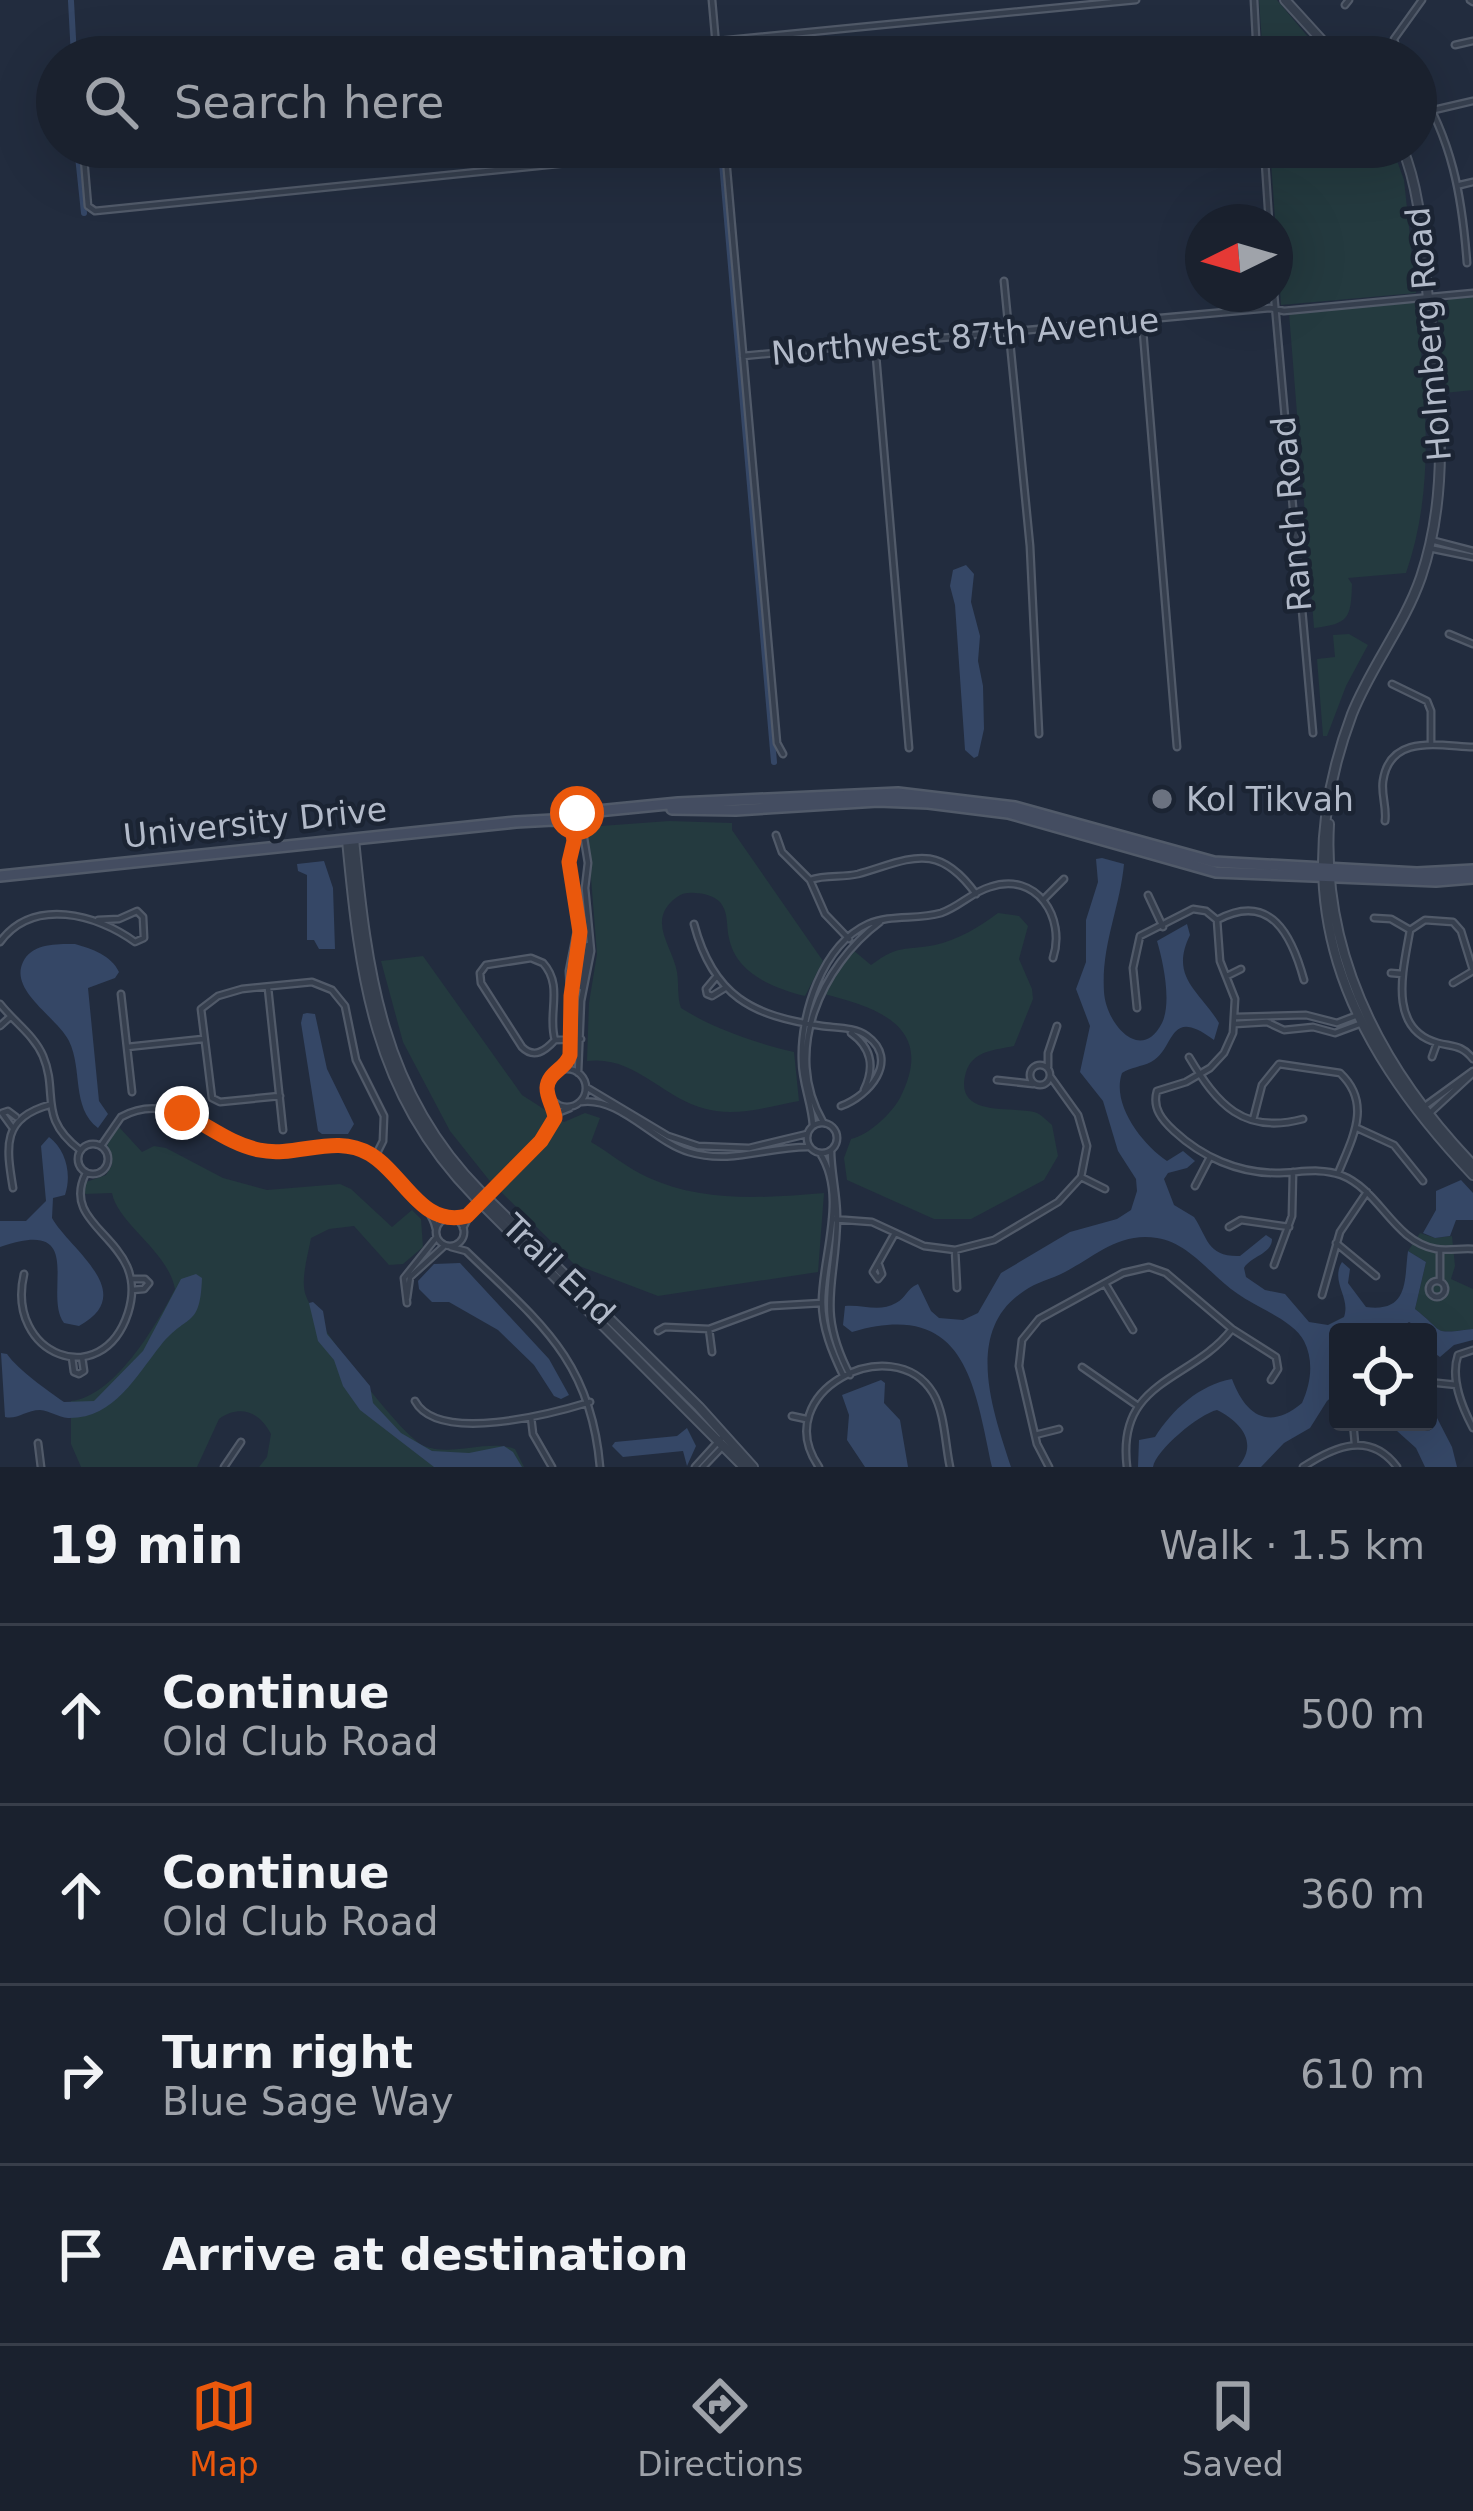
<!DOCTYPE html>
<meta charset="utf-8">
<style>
:root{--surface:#1a212e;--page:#232936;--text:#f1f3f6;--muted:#9fa3aa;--line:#383e4a;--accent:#ea580c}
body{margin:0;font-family:"DejaVu Sans",sans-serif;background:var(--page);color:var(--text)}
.controls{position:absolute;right:36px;bottom:36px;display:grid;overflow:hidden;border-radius:12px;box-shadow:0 12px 48px #0002}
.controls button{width:108px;height:108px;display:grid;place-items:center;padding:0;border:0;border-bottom:3px solid var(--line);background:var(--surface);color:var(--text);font:60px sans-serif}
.compass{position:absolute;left:1185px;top:204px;width:108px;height:108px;border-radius:50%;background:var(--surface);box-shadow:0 12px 48px #0002;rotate:265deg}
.stop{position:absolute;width:36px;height:36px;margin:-27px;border:9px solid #ea580c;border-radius:50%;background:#fff}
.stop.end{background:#ea580c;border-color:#fff;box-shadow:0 3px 12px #0008}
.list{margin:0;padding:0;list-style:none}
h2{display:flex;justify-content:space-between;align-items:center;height:156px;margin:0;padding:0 48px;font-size:51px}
h2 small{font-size:39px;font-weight:400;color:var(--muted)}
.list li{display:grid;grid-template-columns:78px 1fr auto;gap:36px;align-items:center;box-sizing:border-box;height:180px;padding:0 48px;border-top:3px solid var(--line)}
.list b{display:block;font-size:45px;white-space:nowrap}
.list p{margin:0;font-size:39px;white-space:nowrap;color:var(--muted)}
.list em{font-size:39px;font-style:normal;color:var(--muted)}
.icon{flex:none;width:66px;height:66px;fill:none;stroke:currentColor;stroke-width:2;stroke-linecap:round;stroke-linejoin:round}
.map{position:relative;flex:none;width:1473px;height:1467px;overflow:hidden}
.search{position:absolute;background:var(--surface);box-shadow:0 12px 48px #0002;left:36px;right:36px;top:36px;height:132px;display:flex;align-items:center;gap:30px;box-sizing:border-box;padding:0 42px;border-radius:66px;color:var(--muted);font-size:45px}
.sheet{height:876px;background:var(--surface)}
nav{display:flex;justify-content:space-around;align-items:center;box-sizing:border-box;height:168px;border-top:3px solid var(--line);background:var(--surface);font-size:33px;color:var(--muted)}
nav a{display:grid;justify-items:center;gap:6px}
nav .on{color:var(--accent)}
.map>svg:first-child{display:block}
.green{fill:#243a3f}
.water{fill:#354766}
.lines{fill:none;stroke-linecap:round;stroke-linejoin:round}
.canal{stroke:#354766;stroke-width:6}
.minor-casing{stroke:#515a69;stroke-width:9}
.tertiary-casing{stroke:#515a69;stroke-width:12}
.secondary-casing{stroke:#515a69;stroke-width:14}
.minor{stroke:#363f4e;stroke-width:4.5}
.tertiary{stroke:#363f4e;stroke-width:8}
.secondary{stroke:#444d61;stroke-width:9}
.tertiary-bridge-casing{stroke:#515a69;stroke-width:12;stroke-linecap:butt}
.tertiary-bridge{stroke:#363f4e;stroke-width:8}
.route{stroke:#ea580c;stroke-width:15}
.worship-dot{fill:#6b7280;stroke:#1b2433;stroke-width:4.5}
.labels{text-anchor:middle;stroke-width:9;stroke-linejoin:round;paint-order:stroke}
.street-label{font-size:33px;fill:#b2bac9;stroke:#1b2433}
.poi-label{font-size:33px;fill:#b2bac9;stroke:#1b2433;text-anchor:start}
</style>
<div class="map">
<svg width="1473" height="1467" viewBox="0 0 1473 1467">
<rect width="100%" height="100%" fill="#222c3e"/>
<!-- green -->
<path class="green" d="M1259 0H1277L1325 57H1263Z
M1270 147H1392L1404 180 1416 293 1281 305Z
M1473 297V390L1444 393 1437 306 1442 300 1444 305 1449 299Z
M1417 301C1424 393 1437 484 1406 573L1348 578 1352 584C1351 618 1349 624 1314 628L1289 313Z
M1349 634 1368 645 1346 686 1327 736H1323L1317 659 1335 657 1333 635Z
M669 821 732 823V830L823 961 805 996C774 988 736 974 729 938 726 926 729 913 720 902 714 896 703 893 695 893 684 892 678 895 670 903 650 925 673 948 677 972 679 985 677 996 681 1008 712 1028 758 1044 794 1052L799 1101C768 1107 736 1117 706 1109 662 1098 635 1055 587 1061L589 1003 597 954 587 827Z
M998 913 1019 916 1028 926 1019 959 1032 989 1033 999 1014 1046C996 1050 973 1050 966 1072 952 1120 1016 1105 1037 1113 1043 1116 1047 1121 1052 1125L1058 1156 1044 1180 971 1219H934L847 1180 844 1158 851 1139C869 1135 891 1114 900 1098 936 1028 880 1008 824 994L853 950 871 965C900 944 903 951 935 945 958 940 979 927 998 913Z
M423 956 522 1095 564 1122 585 1113 600 1118 591 1142C610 1153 627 1168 647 1177 703 1203 765 1198 824 1193L818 1272 658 1296 574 1264 489 1180 450 1131 403 1042 381 961Z
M119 1127 142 1152 154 1146 166 1148 223 1178 267 1190 340 1184 351 1189 392 1227 412 1210 421 1219 423 1247 403 1264 389 1265 354 1226 329 1229 311 1238C308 1255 301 1277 305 1293 312 1319 401 1436 424 1446 453 1457 487 1439 515 1449L524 1467H259L267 1457 271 1434C260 1412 240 1404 219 1419L197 1467H81L71 1444V1401C114 1397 156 1326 175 1289 168 1251 118 1224 112 1193L84 1194 86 1182 106 1175 112 1165 107 1143Z
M1420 1233 1435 1238 1452 1236 1455 1266 1451 1279 1473 1289V1329C1429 1334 1447 1334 1415 1309L1426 1262 1408 1251Z"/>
<!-- water -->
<path class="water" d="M966 565 974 574 971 602 980 636 978 661 983 686 984 729 978 756 974 758 965 750 955 605 950 586 953 570Z
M1102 858 1124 864C1120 908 1101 945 1104 992 1106 1024 1141 1064 1162 1023 1172 1002 1163 961 1157 941L1187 924 1190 935C1169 978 1200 991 1219 1023L1214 1040C1167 1005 1176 1049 1151 1062 1141 1067 1131 1067 1122 1073 1111 1104 1142 1144 1167 1161L1183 1151 1195 1161 1187 1168 1168 1173 1164 1179 1174 1205 1194 1217C1208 1238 1207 1257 1240 1256L1266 1235 1272 1239C1272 1254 1251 1256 1244 1268L1246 1277 1265 1290 1285 1294 1309 1322 1328 1325 1344 1317C1351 1297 1330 1282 1342 1262L1350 1269 1348 1283 1366 1307C1410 1313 1404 1278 1408 1251L1426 1262 1415 1309C1447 1334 1430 1334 1473 1329V1340L1454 1345 1440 1357 1430 1350 1428 1332 1409 1322 1395 1332H1338V1391L1327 1401 1310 1428 1284 1443 1261 1467H1238C1259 1443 1241 1422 1217 1410 1199 1414 1156 1450 1153 1467H1138L1139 1440 1155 1437C1172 1410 1199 1385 1232 1379 1245 1414 1268 1432 1302 1403 1311 1383 1314 1361 1304 1341 1294 1321 1256 1307 1238 1294 1211 1276 1190 1243 1157 1238 1119 1232 1096 1256 1065 1272 1052 1279 1036 1282 1024 1291 963 1331 993 1411 1011 1467H992C974 1382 965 1299 852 1332L843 1325 845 1306C862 1304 879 1313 896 1303 907 1297 906 1289 918 1284L931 1311 939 1318 963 1320 978 1313 1001 1273 1070 1232 1117 1219 1131 1210 1137 1191 1136 1179 1118 1151 1103 1101 1080 1072 1090 1026 1076 989 1086 962V920L1098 882 1096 859Z
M324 861 333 888 335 949H319L314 940H307V875L298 871 297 864Z
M75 944C92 949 111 955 119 972L115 978 88 988 99 1101 108 1114 98 1128C71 1107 83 1070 69 1041 57 1017 9 991 23 962 32 943 57 944 75 944Z
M307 1013 315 1014 327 1069 354 1124 348 1134H322L318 1131 301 1023 303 1014Z
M49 1137C66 1150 72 1174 65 1195L53 1198 52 1218C69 1249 140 1293 79 1326L64 1323C42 1293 89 1216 0 1247V1221H26L46 1201 41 1146Z
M1461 1180 1473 1193V1220H1456L1450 1236 1435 1238 1423 1233 1436 1210V1191Z
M460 1263 549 1359 569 1395 561 1399 554 1396 534 1365 498 1330 449 1302H432L419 1289 418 1281 434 1264Z
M196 1274 202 1278C200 1329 188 1312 161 1345 136 1376 114 1419 68 1418 58 1417 50 1411 40 1410 26 1410 17 1420 5 1417L1 1353 7 1354C18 1370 47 1390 64 1402L94 1401 143 1351 181 1279Z
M313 1302 323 1311 327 1334 370 1386 373 1403 401 1433 432 1451 469 1453 504 1446 513 1452 522 1467H434L360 1410 343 1386 334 1360 318 1341 309 1303Z
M881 1380 885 1383 884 1403 900 1420 908 1467H865L847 1440 849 1415 842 1395Z
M1428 1414 1436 1416 1452 1447 1457 1467H1425L1416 1448 1387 1422H1428Z
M687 1428 696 1446 687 1466 683 1451 623 1457 612 1446 615 1442 677 1436Z"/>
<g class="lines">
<!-- canal -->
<path class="canal" d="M71 1 74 57
M600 57 712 46 713 57
M77 147 84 213
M721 151 774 762
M728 151 767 147"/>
<!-- minor casing -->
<g class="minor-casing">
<path id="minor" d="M712 0 717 57
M1254 0 1257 57
M1470 0 1473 2
M1345 5 1349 0
M1455 45 1473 41
M555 57 1136 0
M1100 57 1256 42
M1398 57 1394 39 1422 0
M1416 82C1452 140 1462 195 1467 263
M1434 110 1473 101
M83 147 88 206 95 211 724 147
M725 147 777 743 783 754
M1264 147 1269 222
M1460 185 1473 182
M1004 281 1030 546 1039 734
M1274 294 1313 733
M1142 319 1177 747
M875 344 909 748
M743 356 1270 308 1284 311 1473 293
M1431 540 1473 551
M1429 548 1473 557
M1449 634 1473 644
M1392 684 1427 701 1431 711V743
M1385 821C1387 807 1381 795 1383 781 1390 733 1440 746 1473 747
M776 835 782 852 810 880 825 914 849 939
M810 880C826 874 842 878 858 874 911 859 937 840 976 894
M1148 895 1163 927
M1044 899 1064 879
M1374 918 1391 919 1410 930
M1217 920 1220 961 1235 999 1233 1033 1224 1053 1210 1068 1186 1082 1157 1091C1152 1108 1162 1120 1174 1131 1202 1157 1238 1173 1276 1173 1298 1173 1319 1167 1341 1175 1380 1190 1393 1241 1436 1249 1448 1251 1461 1248 1473 1249
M1217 920C1271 891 1292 936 1304 980
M694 924C713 996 752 1016 822 1026 836 1028 855 1027 867 1036 900 1060 869 1096 841 1106
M1410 930C1404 967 1386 1029 1438 1043 1454 1047 1462 1045 1473 1059
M1410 930 1425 920 1453 922 1461 931 1473 970
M0 942C33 897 97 914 135 942L144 938 143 917 137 911 119 919 98 920
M1391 973 1403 974
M1227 976 1241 969
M716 977 706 989 707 994 712 996 725 988
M1453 983 1473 971
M581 987 588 945
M268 988 283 1130
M570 990 569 971 577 931
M121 994 132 1092
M0 1004C14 1022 34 1035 43 1056 59 1094 37 1117 80 1150
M1137 1008 1133 968 1140 936 1193 909 1206 911 1217 920
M1236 1017 1306 1015 1337 1023 1358 1015
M1235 1024 1267 1022 1284 1030 1313 1027 1335 1033 1362 1023
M0 1026 10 1017
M851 1033C872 1048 875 1067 864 1090
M555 1040C545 1051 534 1059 522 1047L481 983 480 973 486 965 531 958 543 963C564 986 547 1014 555 1040L581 1039
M127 1047 203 1039
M1189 1057C1217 1104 1243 1135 1303 1119
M1432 1057 1437 1043
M1030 1075a10 10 0 1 1 20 0a10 10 0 1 1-20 0Z
M1048 1067V1053L1057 1026
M548 1088a19 19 0 1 1 38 0a19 19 0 1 1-38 0Z
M564 1069 570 1055 571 996 580 932 569 862 573 825
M578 1073 581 1001 591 951 585 888 588 863 582 826
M997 1080 1033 1084
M586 1087 668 1136 698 1146 749 1148 807 1134
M280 1096 220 1102 212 1098 201 1009 218 996 242 989 312 982 332 990 345 1006 356 1060 384 1116 383 1141 375 1157
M581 1102C619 1096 654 1142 689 1152 732 1165 768 1146 810 1147
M1425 1106 1473 1071
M1431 1112 1471 1075
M1253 1120 1262 1085 1279 1064 1340 1073C1372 1103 1353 1137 1339 1171
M823 1122C782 1052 821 966 880 922
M807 1138a15 15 0 1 1 30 0a15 15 0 1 1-30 0Z
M813 1126C812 1104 802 1083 802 1061 800 1015 822 945 868 924 891 914 917 920 941 913 959 907 972 892 990 887 1037 871 1066 918 1053 958
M12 1127 2 1113 8 1111 16 1117
M1357 1128 1394 1145 1423 1181
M78 1159a15 15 0 1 1 30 0a15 15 0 1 1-30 0Z
M101 1146 121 1117C171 1090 205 1135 250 1148 290 1160 332 1133 369 1154 382 1161 392 1174 403 1185 416 1198 432 1210 436 1229
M831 1150C831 1172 837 1194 837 1216 837 1283 815 1308 850 1375
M820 1153C848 1196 822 1256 822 1302 822 1328 832 1352 843 1375
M1081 1177 1105 1189
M1195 1186 1209 1159
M13 1188C6 1146 2 1118 49 1105
M436 1232a14 14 0 1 1 28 0a14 14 0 1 1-28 0Z
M832 1219 872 1222 924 1246 955 1250 994 1240 1058 1202 1081 1177 1087 1146 1078 1115 1050 1076
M1229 1227 1241 1220 1289 1227
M463 1228 472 1210 541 1141 560 1112 570 1108
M1336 1243 1376 1276
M451 1247 466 1251C538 1321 591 1359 600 1467
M955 1250 957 1288
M1440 1250V1280
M879 1265 882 1274 878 1279 873 1272 895 1233
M1274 1265 1292 1216 1293 1172
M24 1274C5 1355 102 1393 128 1313 152 1238 57 1230 86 1173
M131 1279H145L149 1283 144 1289 132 1290
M1429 1289a8 8 0 1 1 16 0a8 8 0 1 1-16 0Z
M1106 1285 1133 1330
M1322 1295 1340 1232 1367 1192
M407 1298 410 1277 443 1247
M407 1303 404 1278 436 1238
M709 1329 712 1352
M658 1331 665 1327 709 1329 771 1306 822 1303
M1473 1350 1458 1355C1450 1379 1462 1407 1473 1428
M72 1357 74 1372 79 1374 84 1371 82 1357
M1082 1367 1138 1406
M1428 1382 1457 1385
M415 1401C438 1444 551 1414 590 1402
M792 1416 806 1419
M531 1417 533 1434 552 1467
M1353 1422 1355 1444
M1035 1435 1059 1429
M38 1443 41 1467
M224 1467 241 1442
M695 1467 725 1434
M703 1467 724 1445
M819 1467C767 1392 893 1328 933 1393 945 1413 945 1444 950 1467
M1049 1467 1037 1444 1019 1366 1022 1340 1039 1319 1123 1273 1149 1267 1166 1273 1232 1329 1276 1357 1278 1369 1271 1380
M1127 1467C1116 1379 1191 1382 1232 1329
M1303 1467C1335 1446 1370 1431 1397 1467"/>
</g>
<!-- tertiary casing -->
<g class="tertiary-casing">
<path id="tertiary" d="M1285 0 1337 57
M1402 147C1421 193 1422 241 1427 289 1437 386 1453 482 1421 577 1404 626 1371 666 1352 714 1282 900 1344 1038 1473 1175
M1329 824C1322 958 1383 1071 1473 1165
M354 839C367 971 381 1091 480 1191
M347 840C360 977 373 1092 475 1197
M490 1201 699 1407 753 1467
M485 1207 744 1467"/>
</g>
<!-- secondary casing -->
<g class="secondary-casing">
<path id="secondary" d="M672 809 736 810 878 801 928 803 1008 813 1216 872 1436 881 1473 878
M583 815 584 824 573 825 571 819 577 813 678 803 898 793 1015 807 1214 862 1417 873 1473 870
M0 876 516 822 553 820 572 824"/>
</g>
<!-- minor -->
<use href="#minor" class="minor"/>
<!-- tertiary -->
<use href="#tertiary" class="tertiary"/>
<!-- secondary -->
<use href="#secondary" class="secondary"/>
<!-- tertiary-bridge casing -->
<g class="tertiary-bridge-casing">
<path id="tertiary-bridge" d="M480 1191 490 1201
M475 1197 485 1207"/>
</g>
<!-- tertiary-bridge -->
<use href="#tertiary-bridge" class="tertiary-bridge"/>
</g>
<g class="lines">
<!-- route -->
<path class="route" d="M182 1113C208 1125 230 1144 259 1150 297 1158 335 1133 370 1154 405 1175 421 1228 467 1216L541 1141 555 1118C554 1107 547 1099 547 1088 548 1072 566 1069 570 1055L571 996 580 932 569 862 574 841 571 820 577 813"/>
</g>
<!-- markers -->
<circle class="worship-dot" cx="1162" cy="799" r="12"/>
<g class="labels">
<!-- street labels -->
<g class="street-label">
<text transform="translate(1428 334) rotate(-95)" y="12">Holmberg Road</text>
<text transform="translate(965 336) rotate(-5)" y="12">Northwest 87th Avenue</text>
<text transform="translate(1291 514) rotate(-95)" y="12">Ranch Road</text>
<text transform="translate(255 822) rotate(-6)" y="12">University Drive</text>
<text transform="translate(559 1269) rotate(44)" y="12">Trail End</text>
</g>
<!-- poi labels -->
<g class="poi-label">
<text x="1186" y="811">Kol Tikvah</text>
</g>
</g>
</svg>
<div class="controls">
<button><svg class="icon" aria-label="locate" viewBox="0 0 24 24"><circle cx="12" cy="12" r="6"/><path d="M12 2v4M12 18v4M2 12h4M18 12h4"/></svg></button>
</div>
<svg class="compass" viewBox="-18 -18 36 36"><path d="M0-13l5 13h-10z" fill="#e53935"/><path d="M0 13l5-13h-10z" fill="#9fa3aa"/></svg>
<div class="stop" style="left:577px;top:813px"></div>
<div class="stop end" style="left:182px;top:1113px"></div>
<div class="search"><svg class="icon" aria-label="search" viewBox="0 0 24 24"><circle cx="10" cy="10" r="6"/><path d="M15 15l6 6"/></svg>Search here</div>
</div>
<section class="sheet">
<h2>19 min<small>Walk · 1.5 km</small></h2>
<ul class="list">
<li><svg class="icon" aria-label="ahead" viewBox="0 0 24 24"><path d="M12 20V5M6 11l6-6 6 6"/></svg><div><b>Continue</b><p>Old Club Road</p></div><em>500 m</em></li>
<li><svg class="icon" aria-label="ahead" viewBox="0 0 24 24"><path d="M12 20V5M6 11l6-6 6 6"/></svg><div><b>Continue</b><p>Old Club Road</p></div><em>360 m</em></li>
<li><svg class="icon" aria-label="right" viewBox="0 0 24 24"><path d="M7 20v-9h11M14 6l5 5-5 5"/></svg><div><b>Turn right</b><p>Blue Sage Way</p></div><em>610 m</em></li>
<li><svg class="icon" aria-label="arrive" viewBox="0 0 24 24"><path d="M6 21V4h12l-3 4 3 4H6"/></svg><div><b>Arrive at destination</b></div></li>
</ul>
</section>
<nav>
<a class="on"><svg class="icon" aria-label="map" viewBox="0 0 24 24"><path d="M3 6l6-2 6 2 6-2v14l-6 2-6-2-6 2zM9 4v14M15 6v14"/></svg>Map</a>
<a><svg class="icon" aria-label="directions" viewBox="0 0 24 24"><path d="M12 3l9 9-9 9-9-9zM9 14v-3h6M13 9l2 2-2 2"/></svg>Directions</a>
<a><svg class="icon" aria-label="saved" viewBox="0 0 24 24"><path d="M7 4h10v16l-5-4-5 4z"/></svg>Saved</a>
</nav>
